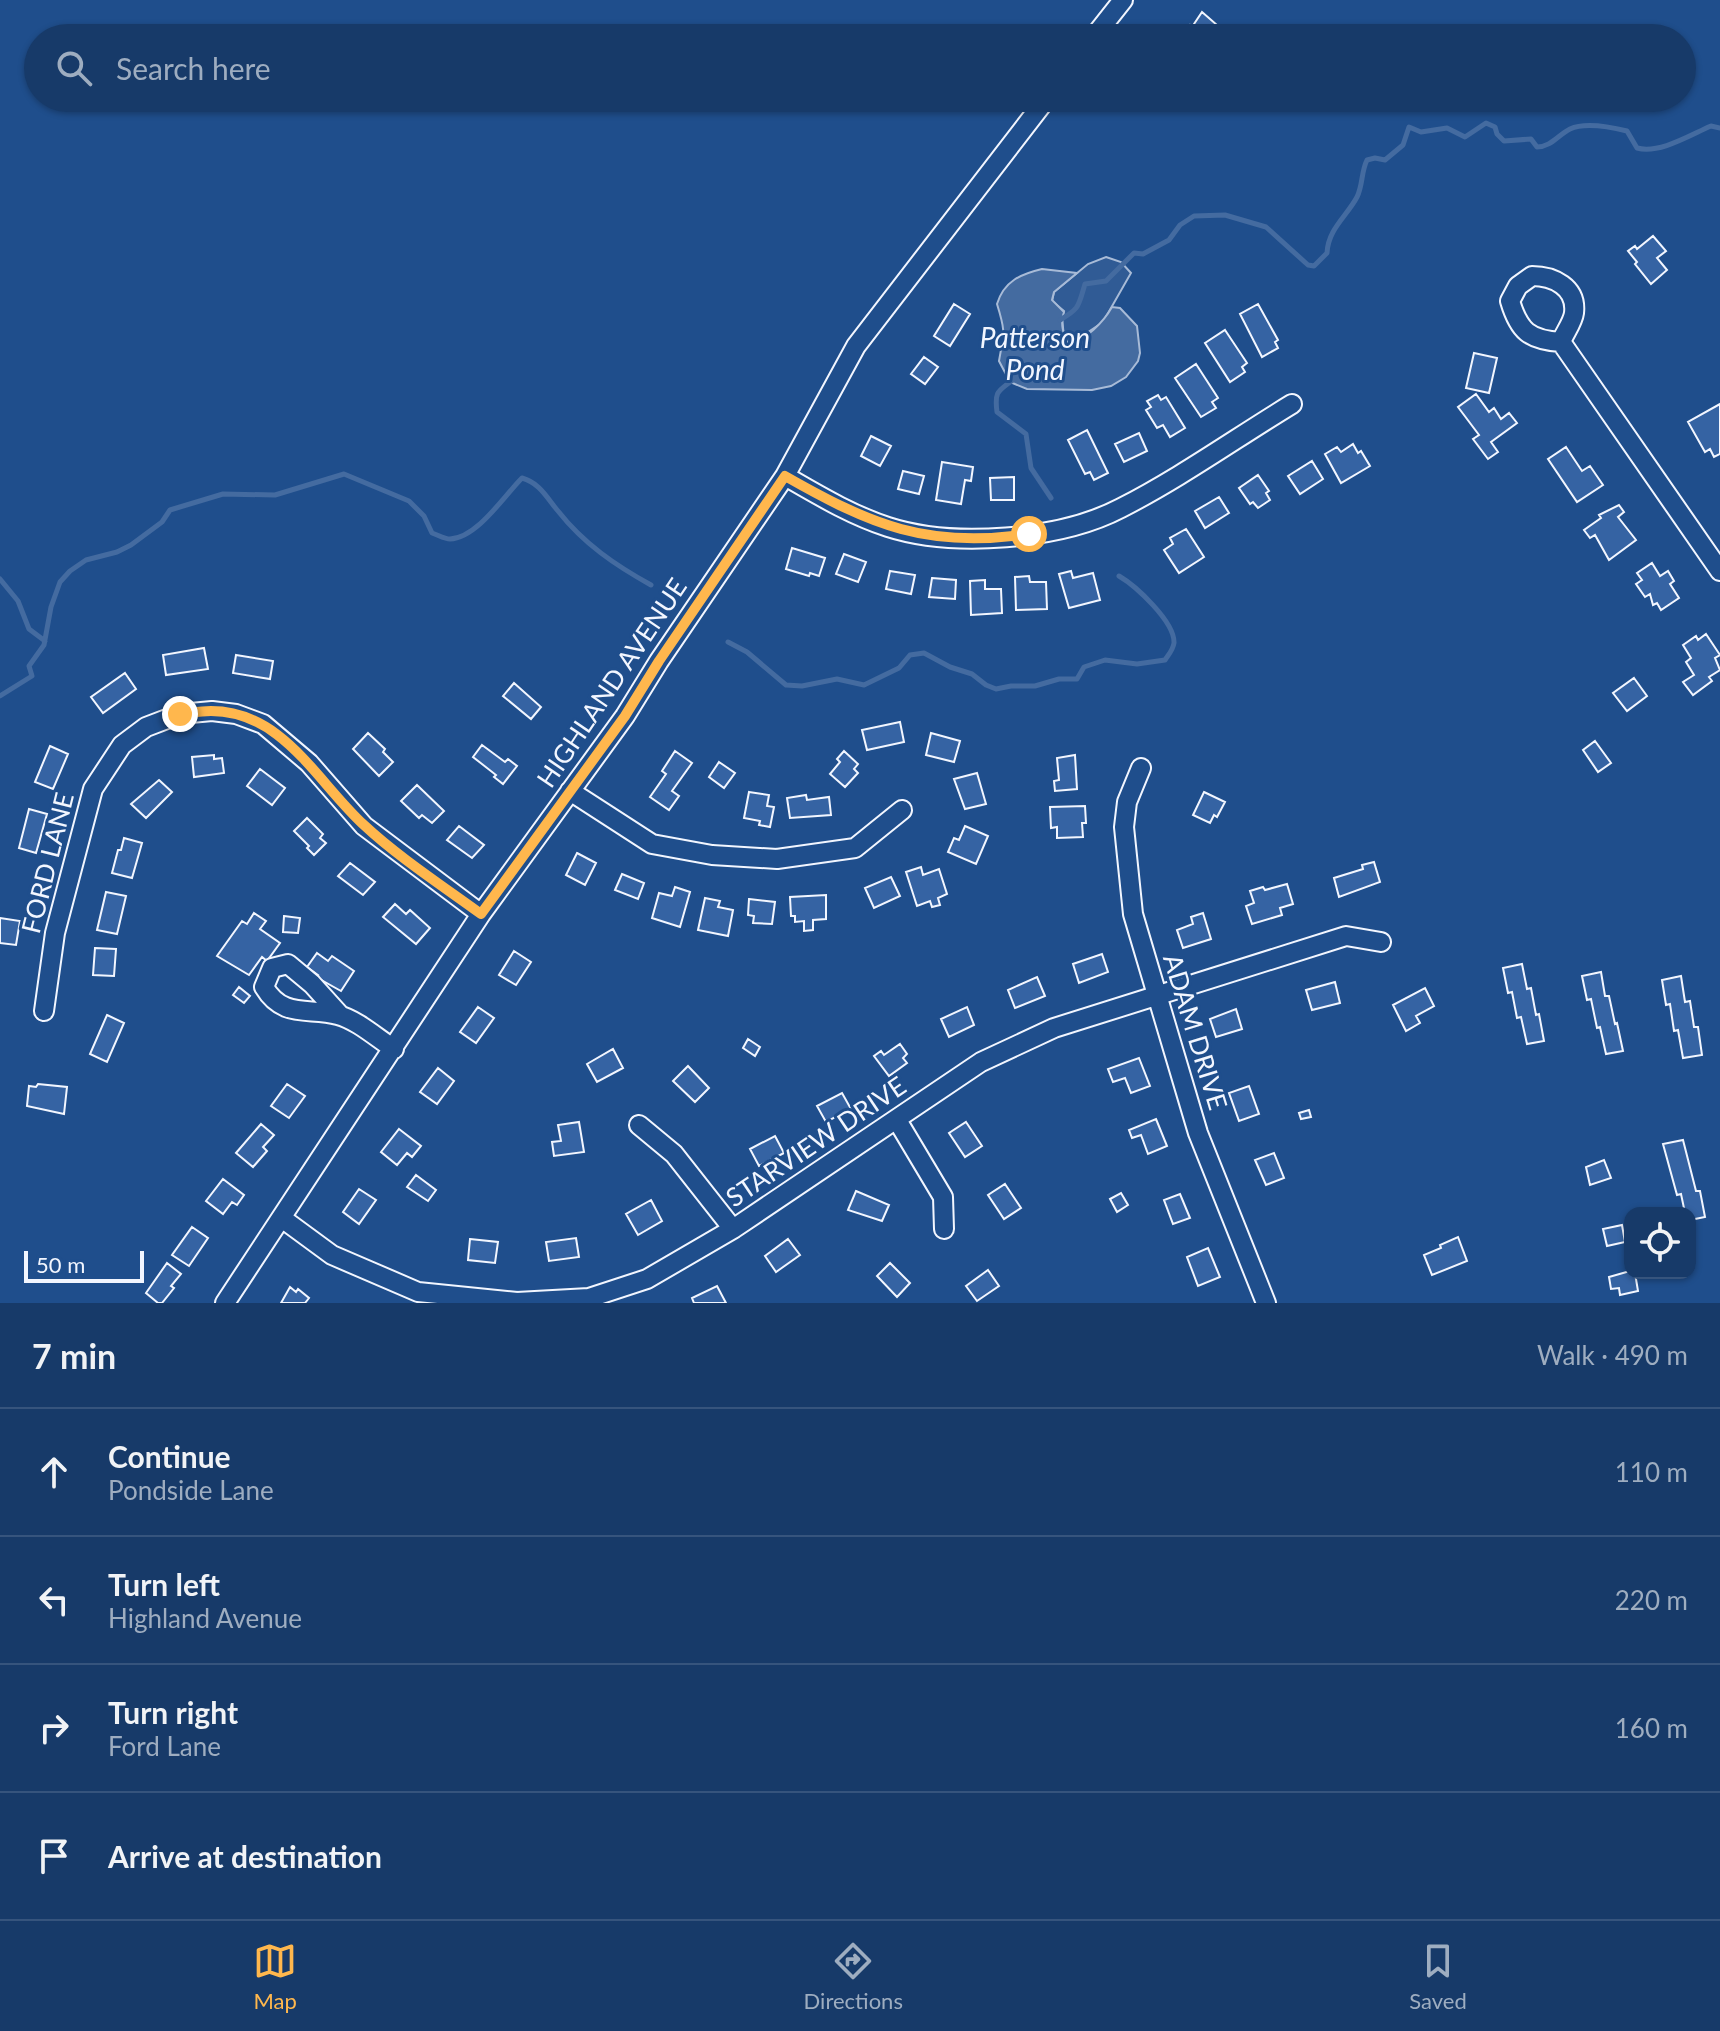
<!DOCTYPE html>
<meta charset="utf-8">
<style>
:root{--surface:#173a69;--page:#244571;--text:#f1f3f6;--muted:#9eadc0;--line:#36547d;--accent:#ffb74d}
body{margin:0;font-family:Lato,sans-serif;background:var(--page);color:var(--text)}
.controls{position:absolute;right:24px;bottom:24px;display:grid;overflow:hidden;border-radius:16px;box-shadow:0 2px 6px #0004}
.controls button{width:72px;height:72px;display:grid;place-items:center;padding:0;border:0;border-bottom:2px solid var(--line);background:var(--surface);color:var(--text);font:40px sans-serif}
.scale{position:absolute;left:24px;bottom:20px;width:120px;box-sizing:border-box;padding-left:8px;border:4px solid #f2f6ff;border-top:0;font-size:22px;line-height:28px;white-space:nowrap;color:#f2f6ff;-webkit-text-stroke:6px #1f4e8c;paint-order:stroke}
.stop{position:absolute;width:24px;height:24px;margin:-18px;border:6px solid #ffb74d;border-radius:50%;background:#fff}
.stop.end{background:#ffb74d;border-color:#fff;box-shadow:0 2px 8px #0008}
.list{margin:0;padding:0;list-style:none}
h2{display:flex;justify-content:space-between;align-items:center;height:104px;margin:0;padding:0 32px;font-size:34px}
h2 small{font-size:26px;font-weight:400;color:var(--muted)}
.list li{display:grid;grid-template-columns:52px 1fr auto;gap:24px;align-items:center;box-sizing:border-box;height:128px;padding:0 32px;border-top:2px solid var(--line)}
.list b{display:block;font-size:30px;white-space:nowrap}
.list p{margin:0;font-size:26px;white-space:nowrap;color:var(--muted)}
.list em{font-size:26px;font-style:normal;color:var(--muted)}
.icon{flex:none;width:44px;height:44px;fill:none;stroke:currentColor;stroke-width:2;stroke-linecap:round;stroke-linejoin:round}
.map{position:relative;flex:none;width:1720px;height:1303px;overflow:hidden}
.search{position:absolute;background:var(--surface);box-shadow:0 2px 6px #0004;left:24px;right:24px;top:24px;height:88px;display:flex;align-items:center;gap:20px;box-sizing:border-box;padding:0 28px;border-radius:44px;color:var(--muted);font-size:30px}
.sheet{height:616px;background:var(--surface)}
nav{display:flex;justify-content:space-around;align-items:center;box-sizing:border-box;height:112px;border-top:2px solid var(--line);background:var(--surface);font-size:22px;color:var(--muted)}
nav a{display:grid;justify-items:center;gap:4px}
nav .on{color:var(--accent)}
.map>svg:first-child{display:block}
.built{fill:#305b95;stroke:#a8bbd7;stroke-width:2}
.water{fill:#446ba0;stroke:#a8bbd7;stroke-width:2}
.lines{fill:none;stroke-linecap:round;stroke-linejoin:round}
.stream{stroke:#446ba0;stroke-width:5}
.building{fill:#3563a3;stroke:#f2f6ff;stroke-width:2}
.minor-casing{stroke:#f2f6ff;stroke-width:22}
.minor{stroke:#1f4e8c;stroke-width:18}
.route{stroke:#ffb74d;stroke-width:10}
.labels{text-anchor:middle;stroke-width:6;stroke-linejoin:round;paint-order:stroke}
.street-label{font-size:26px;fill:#f2f6ff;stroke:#1f4e8c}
.water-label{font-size:28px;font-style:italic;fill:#f2f6ff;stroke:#1f4e8c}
</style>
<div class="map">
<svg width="1720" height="1303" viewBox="0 0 1720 1303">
<rect width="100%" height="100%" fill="#1f4e8c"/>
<!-- built -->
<path class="built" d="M1106 257 1121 262 1131 273 1103 322 1069 345 1064 338 1062 317 1064 311 1052 301 1054 292 1088 264Z"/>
<!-- water -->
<path class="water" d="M1042 269 1077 273 1054 292 1052 300 1064 312C1060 322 1063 336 1069 345 1086 339 1103 323 1112 307L1120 308 1137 326 1140 353 1138 361 1126 377 1111 386 1092 390 1027 389 1010 382 999 361C1004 332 1006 333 997 304 1004 281 1021 274 1042 269Z"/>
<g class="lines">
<!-- stream -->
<path class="stream" d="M1060 320C1080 308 1078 307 1085 284L1106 281 1134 253 1143 254 1169 240 1180 225 1194 216 1225 215 1266 227 1308 265 1314 266 1327 253C1328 229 1347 216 1357 197 1363 185 1361 172 1367 160L1375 158 1385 160 1403 145 1409 127 1421 132 1447 128 1465 137 1486 123 1495 127 1497 134 1504 141 1531 139 1537 147C1551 147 1558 135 1570 129 1585 122 1611 127 1627 131L1637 148C1660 154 1690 135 1711 126L1720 128
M1014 379C999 391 994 390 997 412L1026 434 1031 468 1051 498
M0 579 18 601 29 629 45 641
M728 642 747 652 786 685 802 686 837 679 864 685 899 668 910 655 924 653 950 667 972 674 986 685 996 689 1011 686H1035L1059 679H1077L1084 667 1105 660 1137 664 1165 660C1169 654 1173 650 1174 643 1175 622 1136 586 1119 576
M0 696 32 676 29 666 44 645 51 607 60 582 70 571 86 560 117 552 131 545 162 522 170 510 223 494 275 495 344 474 409 501 424 516 432 533C438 535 445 539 450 539 477 538 504 496 522 478 540 483 547 498 558 511 584 544 615 565 651 585"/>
</g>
<!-- building -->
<path class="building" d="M1202 12 1225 32 1219 38H1184L1182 35 1190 25 1192 27Z
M1653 236 1666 251 1657 258 1667 270 1651 284 1635 264 1637 262 1628 251 1635 246 1637 249Z
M954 304 970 314 950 346 934 336Z
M1258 304 1278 340 1275 342 1278 348 1262 357 1240 314Z
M1225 330 1247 363 1242 367 1245 372 1230 382 1205 343Z
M1474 353 1497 358 1489 393 1466 388Z
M924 357 938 367 925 384 911 374Z
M1196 364 1218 398 1212 402 1216 408 1201 417 1175 378Z
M1476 394 1489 412 1494 408 1501 419 1509 413 1517 423 1491 442 1498 452 1488 459 1473 439 1479 435 1458 407Z
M1158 395 1161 400 1166 397 1185 428 1170 437 1163 425 1157 428 1146 410 1151 407 1147 401Z
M1720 404V454L1714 457 1710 449 1705 452 1688 422Z
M1087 430 1108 473 1094 480 1090 472 1085 474 1068 440Z
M1139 433 1147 451 1124 462 1115 444Z
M871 436 891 446 880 466 861 456Z
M1353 444 1358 453 1361 451 1370 466 1341 483 1325 454 1337 447 1341 452Z
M1566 447 1582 471 1590 466 1603 485 1577 502 1548 459Z
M1312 461 1323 479 1300 494 1288 476Z
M942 462 973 467 971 481 965 480 961 504 936 500Z
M903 471 924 476 919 494 898 489Z
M1258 475 1269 491 1266 493 1270 500 1258 508 1253 502 1250 504 1239 488Z
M1014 477V500H991L990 478Z
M1219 497 1229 513 1205 528 1195 511Z
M1619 505 1624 512 1618 517 1636 540 1609 560 1595 535 1590 538 1584 530 1601 518 1599 515Z
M1186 529 1204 557 1179 573 1164 550 1173 544 1170 538Z
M792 548 825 558 819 576 810 573 809 576 786 569Z
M844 554 866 562 858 582 836 574Z
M1652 563 1660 576 1668 571 1674 581 1670 584 1679 598 1661 610 1657 603 1653 605 1650 594 1645 597 1636 584 1642 580 1637 573Z
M890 571 915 575 911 594 886 589Z
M1071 571 1073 578 1093 573 1100 600 1069 608 1059 574Z
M1029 576 1030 582H1046L1047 609 1016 610 1015 577Z
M932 578 956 580 955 599 929 597Z
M985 580V589H1001L1002 613 971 615 970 581Z
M1706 634 1720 655 1715 658 1720 670 1709 677 1712 681 1693 695 1683 682 1694 675 1686 662 1691 658 1683 645 1696 636 1698 640Z
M204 648 208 669 166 675 163 655Z
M236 655 273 661 270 679 233 673Z
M125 673 136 689 103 713 91 697Z
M1634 678 1647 696 1627 711 1613 693Z
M514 683 541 707 531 719 503 696Z
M900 722 904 742 867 750 862 730Z
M368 733 385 749 383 752 393 762 379 776 353 749Z
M931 733 960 741 954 762 926 755Z
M1595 741 1611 763 1598 772 1583 750Z
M482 745 505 762 508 759 517 766 503 784 494 777 496 775 473 757Z
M50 746 68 754 53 789 35 782Z
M675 751 692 763 672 791 679 796 669 810 650 797 666 774 662 771Z
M844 751 858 764 854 769 858 773 845 787 830 774 840 762 837 759Z
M214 755V759L222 758 224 773 194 777 192 757Z
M1075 755 1077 789 1055 791 1054 781 1059 780 1057 758Z
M719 762 735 773 724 788 709 777Z
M260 769 285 788 272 805 247 786Z
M977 773 986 804 965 809 954 779Z
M159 780 172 792 146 818 131 804Z
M417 785 444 811 432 823 422 815 419 818 401 801Z
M749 792 769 795 767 806 774 807 770 827 759 825 760 821 744 818Z
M1204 792 1225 802 1217 817 1214 815 1210 823 1193 815Z
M806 795 807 800 829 797 831 815 790 818 787 798Z
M1085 806 1086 823H1082L1083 837 1057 838V827L1051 828 1050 807Z
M29 809 47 814 36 853 19 848Z
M307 818 323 834 320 838 326 843 314 855 307 848 309 846 294 831Z
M459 826 484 845 472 858 447 840Z
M965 826 988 836 976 864 948 852 954 838 959 840Z
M124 838 142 843 132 878 112 873 118 850H121Z
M577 853 596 863 585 885 566 875Z
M1374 862 1380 882 1339 897 1334 878 1363 869 1362 865Z
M350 863 375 882 363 895 338 876Z
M921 867 923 875 939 869 947 894 938 898 940 905 932 907 930 901 917 906 906 872Z
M622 874 644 883 638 899 615 890Z
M891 877 900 896 874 908 865 888Z
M1287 884 1293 904 1280 908 1282 915 1252 924 1246 906 1254 903 1250 891 1263 887 1265 890Z
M675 887 690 892 680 927 652 918 659 893 672 896Z
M106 892 126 896 117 934 97 930Z
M826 895V919L813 920V930L804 931V921L795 922V916H791L790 897Z
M705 898 720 901 718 907 733 910 728 936 698 930Z
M749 899 775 902 772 924 753 923 754 916 748 915Z
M395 904 406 914 410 910 430 928 416 944 383 917Z
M254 913 266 921 260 929 280 943 267 961 262 957 249 975 217 956 242 921 247 924Z
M1203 913 1211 939 1183 948 1177 930 1193 924 1191 917Z
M284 916 300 918 298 933 283 932Z
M0 918 20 921 16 945 0 943Z
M95 948 116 949 114 976 93 975Z
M514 951 531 962 516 985 499 975Z
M317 953 328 961 332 956 354 971 341 991 316 977 318 975 307 967Z
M1102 954 1108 972 1079 983 1073 964Z
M1522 964 1527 989 1531 988 1536 1015 1539 1014 1544 1041 1527 1044 1521 1017 1517 1018 1512 992 1508 993 1503 968Z
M1601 972 1605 996H1609L1615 1024 1617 1023 1623 1051 1606 1054 1600 1027 1597 1028 1591 999 1587 1000 1582 976Z
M1681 976 1685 1002 1690 1001 1694 1027H1698L1702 1055 1683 1058 1678 1030 1674 1031 1670 1004 1666 1005 1662 980Z
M1037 977 1045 996 1015 1008 1008 990Z
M1335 982 1340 1003 1312 1010 1306 990Z
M239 987 250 996 244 1003 233 995Z
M1425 988 1434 1006 1416 1016 1420 1023 1406 1031 1393 1005Z
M478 1007 494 1018 476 1043 460 1032Z
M967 1007 974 1025 949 1037 941 1019Z
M1236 1009 1242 1029 1216 1037 1210 1019Z
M107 1015 124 1023 107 1062 90 1054Z
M748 1039 760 1047 755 1056 743 1048Z
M900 1044 907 1054 903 1058 907 1063 889 1076 874 1056 881 1051 884 1055Z
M613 1049 623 1068 597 1082 587 1064Z
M1139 1058 1150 1086 1131 1093 1125 1078 1113 1082 1108 1069Z
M688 1066 709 1088 695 1102 673 1081Z
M438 1068 454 1081 437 1104 420 1092Z
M38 1084 67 1087 64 1114 27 1106 29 1086 36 1087Z
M287 1084 305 1096 289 1118 271 1106Z
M1249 1086 1259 1114 1239 1121 1229 1093Z
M842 1093 851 1109 826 1122 817 1106Z
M1309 1110 1311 1117 1301 1119 1299 1113Z
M1156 1119 1167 1146 1148 1154 1141 1135 1132 1138 1129 1130Z
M579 1122 584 1152 554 1156 552 1142 561 1141 558 1125Z
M966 1122 982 1146 965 1157 949 1133Z
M261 1124 274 1135 263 1147 267 1151 253 1167 236 1153Z
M399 1129 421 1146 412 1157 407 1153 397 1165 381 1152Z
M775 1136 784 1153 759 1166 750 1149Z
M1683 1140 1696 1191H1700L1705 1217 1690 1220V1213H1685L1681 1194 1677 1195 1663 1144Z
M1274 1153 1284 1178 1266 1185 1255 1160Z
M1604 1160 1611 1178 1590 1185 1586 1167Z
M416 1175 436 1190 428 1201 407 1187Z
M223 1179 244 1195 237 1205 232 1202 223 1214 206 1201Z
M1005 1184 1021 1208 1004 1219 988 1195Z
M359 1189 376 1200 359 1224 343 1212Z
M856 1191 889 1205 882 1221 848 1210Z
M1121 1193 1128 1205 1117 1212 1110 1199Z
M1180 1194 1190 1218 1173 1224 1164 1200Z
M651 1200 662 1221 638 1235 626 1214Z
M1622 1225 1625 1242 1607 1246 1603 1229Z
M192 1227 208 1238 189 1266 172 1255Z
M1458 1237 1467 1261 1432 1275 1424 1255 1441 1248 1440 1245Z
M576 1238 579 1257 549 1261 546 1242Z
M470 1239 498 1242 495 1263 468 1260Z
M788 1239 800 1255 776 1272 765 1256Z
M1208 1248 1220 1277 1198 1286 1187 1257Z
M167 1263 181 1274 171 1286 174 1288 162 1303H158L146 1293Z
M890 1263 910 1283 897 1297 877 1276Z
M988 1270 999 1286 977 1301 966 1286Z
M1630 1271V1273H1635L1638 1291 1620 1295 1619 1288 1611 1289 1609 1277Z
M717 1286 726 1303H694L692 1298Z
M290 1287 296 1292 298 1289 309 1298 305 1303H281Z"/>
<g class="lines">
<!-- minor casing -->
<g class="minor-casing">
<path id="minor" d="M1093 38 1123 0
M1532 276C1553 276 1577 287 1574 313 1573 322 1564 334 1561 342 1529 340 1519 331 1510 301L1518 286Z
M1561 342 1720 571
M785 476C818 495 851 515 888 527 953 548 1060 540 1121 508 1180 478 1236 438 1292 404
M1141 768 1127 802 1124 827 1133 914 1198 1133 1266 1303
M570 791 652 844 712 855 777 859 855 848 902 810
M44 1011 55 933 93 789 122 745 146 727 180 714 212 711 236 714 263 724 309 763 364 826 481 914
M340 1015 312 984 288 964 272 968 264 987C283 1019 308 1007 338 1015 357 1020 377 1038 394 1049
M897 1120 943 1197 944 1229
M639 1125 674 1154 733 1229
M283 1219 332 1255 418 1292 517 1302 589 1298 647 1279 733 1229 981 1062 1054 1028 1346 936 1381 942
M225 1303 481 914 625 716 659 661 785 476 856 346 1047 98"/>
</g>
<!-- minor -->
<use href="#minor" class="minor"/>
</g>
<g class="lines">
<!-- route -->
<path class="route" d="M180 714C190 713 201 711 211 711 283 711 317 782 364 825 397 856 444 887 481 914L625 716 659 661 785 476C871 525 927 549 1029 534"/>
</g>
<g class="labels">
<!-- street labels -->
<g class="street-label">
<text transform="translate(612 683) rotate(-56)" y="9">HIGHLAND AVENUE</text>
<text transform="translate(48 863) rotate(-76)" y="9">FORD LANE</text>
<text transform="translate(1195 1032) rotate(73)" y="9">ADAM DRIVE</text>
<text transform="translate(816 1142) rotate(-34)" y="9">STARVIEW DRIVE</text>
</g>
<!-- water labels -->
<g class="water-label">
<text x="1035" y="348">Patterson<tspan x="1035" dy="32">Pond</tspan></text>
</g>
</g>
</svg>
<div class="controls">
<button><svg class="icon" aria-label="locate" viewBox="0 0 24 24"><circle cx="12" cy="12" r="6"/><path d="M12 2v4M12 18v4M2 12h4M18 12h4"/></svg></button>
</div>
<div class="scale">50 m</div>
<div class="stop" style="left:1029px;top:534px"></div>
<div class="stop end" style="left:180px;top:714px"></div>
<div class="search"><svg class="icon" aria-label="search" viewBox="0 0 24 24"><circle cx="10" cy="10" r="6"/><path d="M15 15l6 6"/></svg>Search here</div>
</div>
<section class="sheet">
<h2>7 min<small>Walk · 490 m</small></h2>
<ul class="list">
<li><svg class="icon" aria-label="ahead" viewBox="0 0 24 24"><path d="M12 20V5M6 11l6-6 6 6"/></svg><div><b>Continue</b><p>Pondside Lane</p></div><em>110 m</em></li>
<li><svg class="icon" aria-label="left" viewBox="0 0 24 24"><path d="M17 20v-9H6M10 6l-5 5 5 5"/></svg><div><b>Turn left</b><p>Highland Avenue</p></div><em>220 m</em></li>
<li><svg class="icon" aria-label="right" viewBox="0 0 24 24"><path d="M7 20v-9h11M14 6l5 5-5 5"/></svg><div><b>Turn right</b><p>Ford Lane</p></div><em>160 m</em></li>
<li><svg class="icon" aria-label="arrive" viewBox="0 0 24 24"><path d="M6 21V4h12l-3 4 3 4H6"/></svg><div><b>Arrive at destination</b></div></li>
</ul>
</section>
<nav>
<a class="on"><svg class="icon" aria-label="map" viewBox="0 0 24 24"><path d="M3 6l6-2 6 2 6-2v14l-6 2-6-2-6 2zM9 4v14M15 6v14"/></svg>Map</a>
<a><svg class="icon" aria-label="directions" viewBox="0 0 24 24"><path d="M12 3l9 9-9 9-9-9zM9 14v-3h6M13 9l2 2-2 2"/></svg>Directions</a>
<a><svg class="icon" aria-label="saved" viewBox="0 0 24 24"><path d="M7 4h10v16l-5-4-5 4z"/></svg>Saved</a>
</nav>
